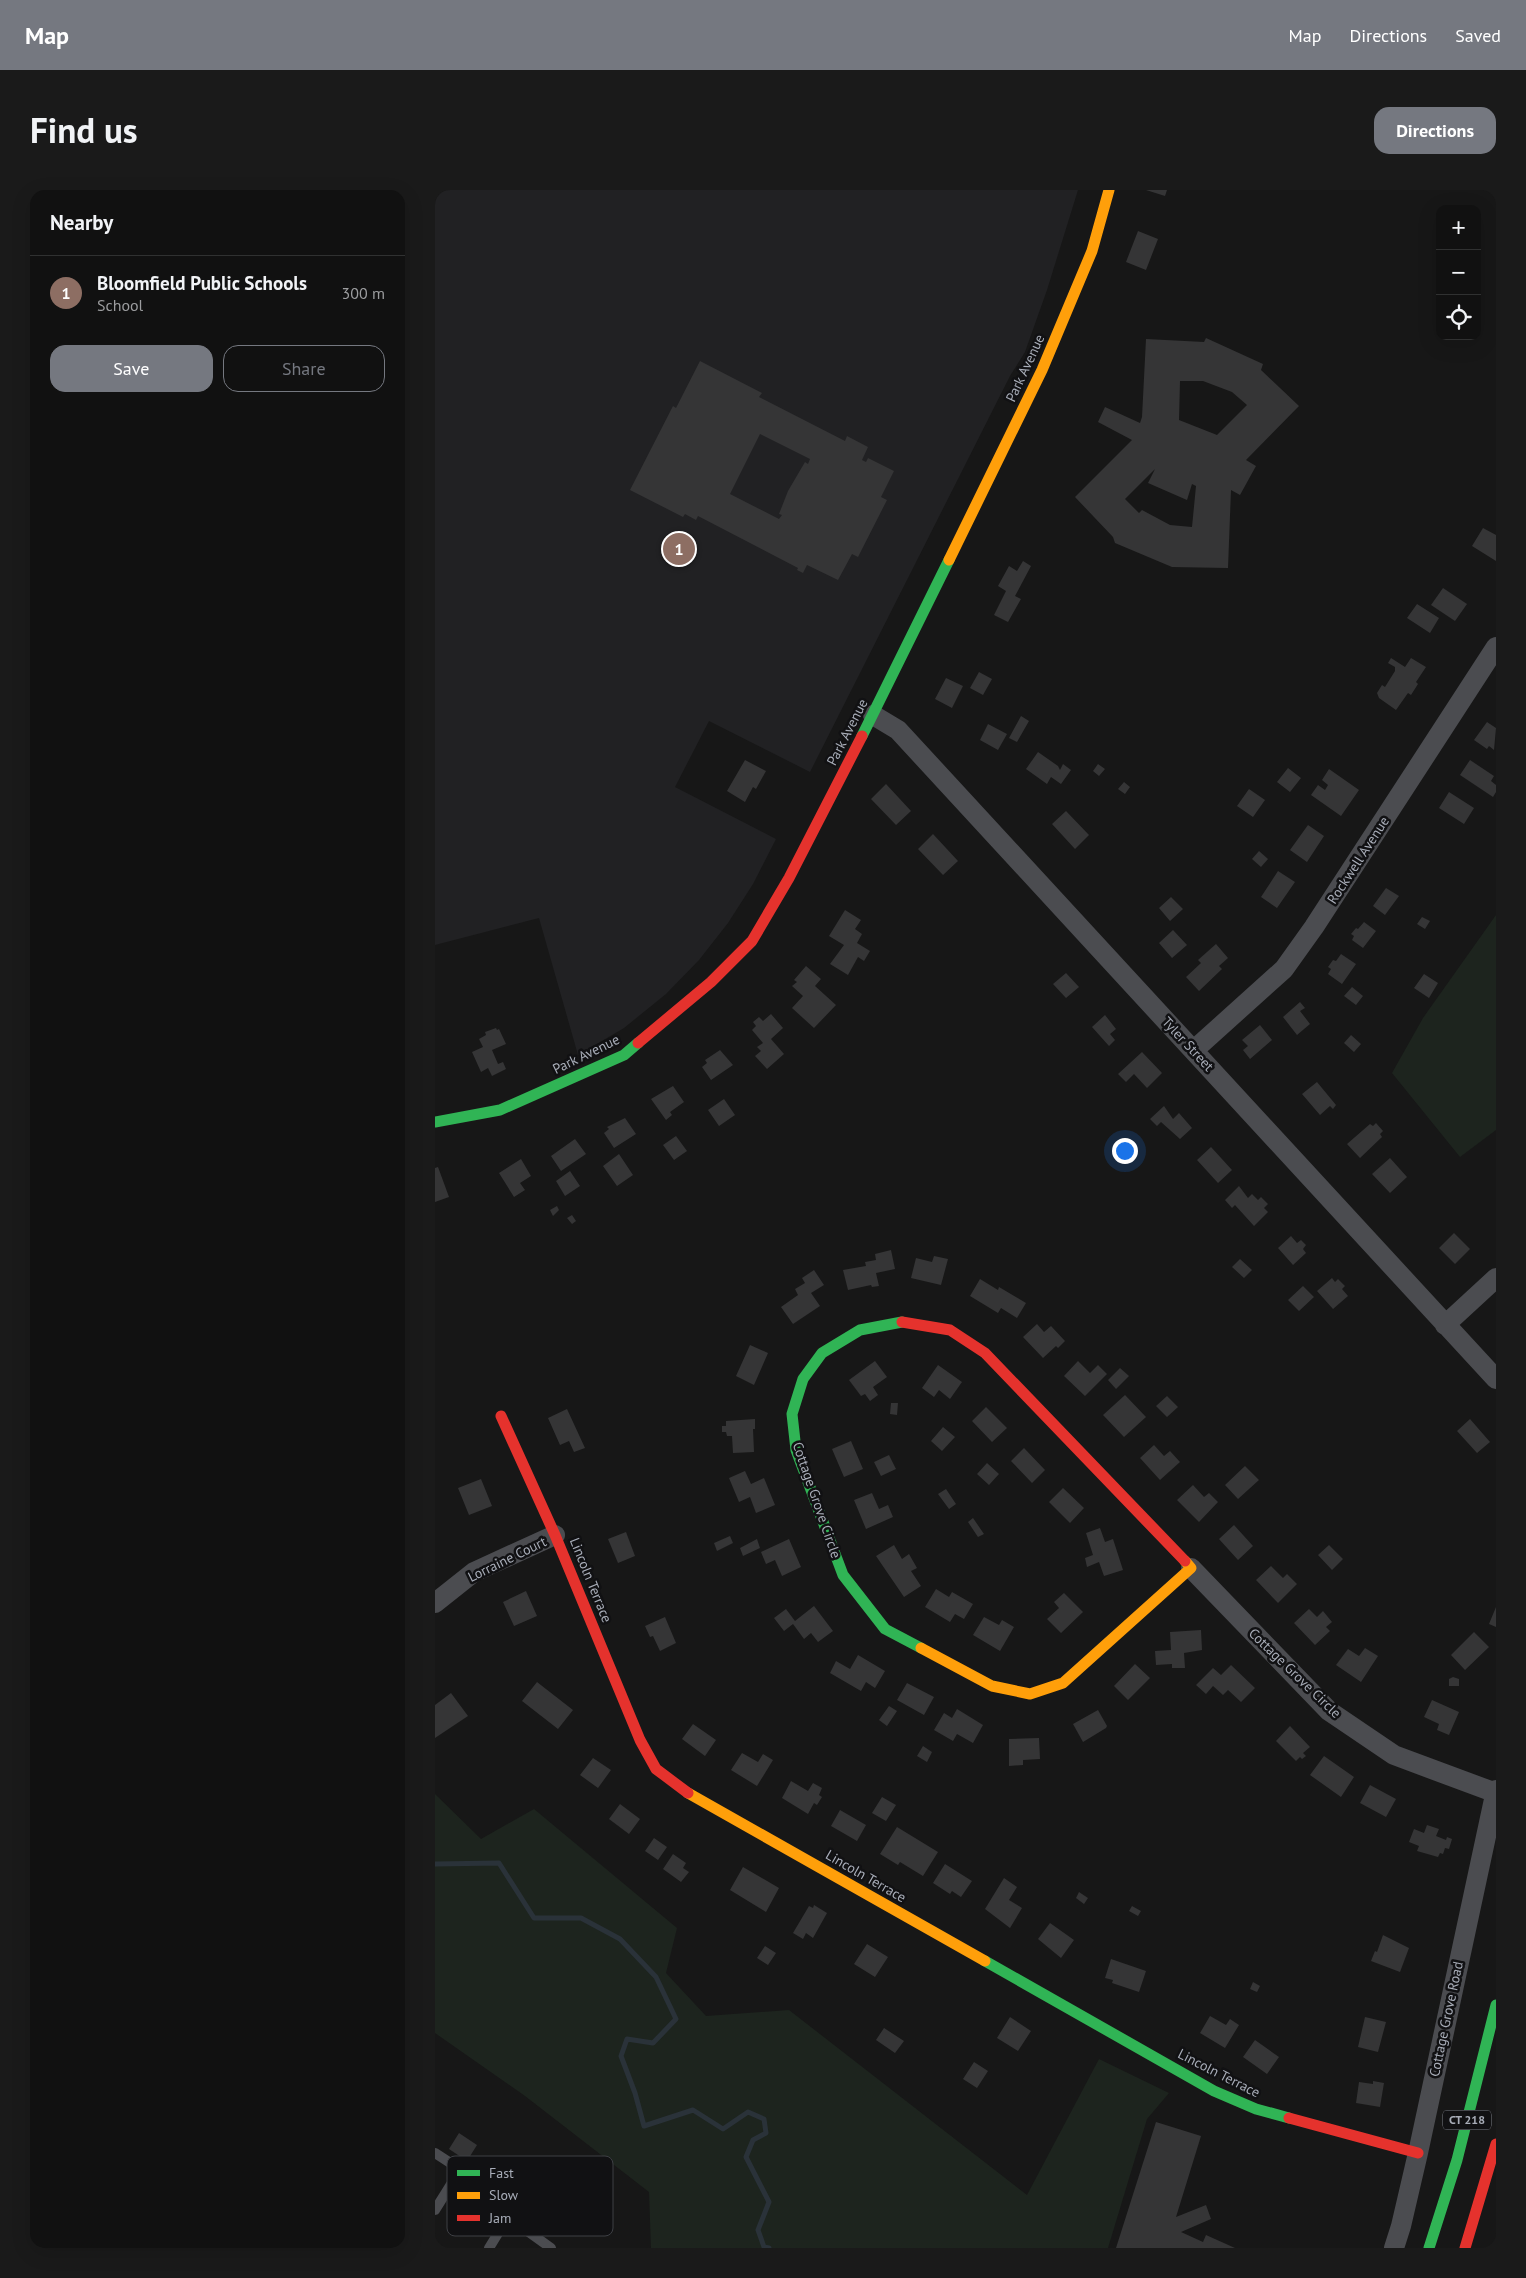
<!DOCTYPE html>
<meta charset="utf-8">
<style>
:root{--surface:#111;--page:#1a1a1a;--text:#f1f3f6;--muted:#9c9d9f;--line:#303131;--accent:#757880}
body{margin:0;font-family:"PT Sans",sans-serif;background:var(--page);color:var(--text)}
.controls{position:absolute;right:15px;top:15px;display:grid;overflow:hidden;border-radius:10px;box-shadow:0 5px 20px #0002}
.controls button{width:45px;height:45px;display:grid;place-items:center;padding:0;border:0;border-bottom:1px solid var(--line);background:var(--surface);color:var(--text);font:25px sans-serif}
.you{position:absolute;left:689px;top:960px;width:18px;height:18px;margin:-12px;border:4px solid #fff;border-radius:50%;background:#1a73e8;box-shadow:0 0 0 8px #1a73e833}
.badge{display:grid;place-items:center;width:32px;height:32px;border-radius:50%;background:var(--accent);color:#fff;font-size:16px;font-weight:700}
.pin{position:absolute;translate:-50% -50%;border:2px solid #fff;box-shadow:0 1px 5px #0006}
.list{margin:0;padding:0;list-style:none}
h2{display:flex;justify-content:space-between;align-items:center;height:65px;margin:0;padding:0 20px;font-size:21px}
h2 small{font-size:16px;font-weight:400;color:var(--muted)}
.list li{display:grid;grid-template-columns:32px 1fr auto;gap:15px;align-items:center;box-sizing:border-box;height:75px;padding:0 20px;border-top:1px solid var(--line)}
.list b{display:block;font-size:19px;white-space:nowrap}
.list p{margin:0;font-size:16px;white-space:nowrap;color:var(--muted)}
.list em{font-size:16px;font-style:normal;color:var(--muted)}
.actions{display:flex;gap:10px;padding:15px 20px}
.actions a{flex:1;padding:11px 0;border:1px solid var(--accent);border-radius:15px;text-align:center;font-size:18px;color:var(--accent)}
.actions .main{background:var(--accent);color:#fff}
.icon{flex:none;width:28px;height:28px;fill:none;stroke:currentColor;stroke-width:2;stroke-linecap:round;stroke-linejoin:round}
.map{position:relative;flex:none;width:1061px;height:2058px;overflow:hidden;border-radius:15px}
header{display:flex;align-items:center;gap:30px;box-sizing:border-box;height:70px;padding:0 25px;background:var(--accent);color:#fff}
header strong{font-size:24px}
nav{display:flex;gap:28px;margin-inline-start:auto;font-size:18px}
.intro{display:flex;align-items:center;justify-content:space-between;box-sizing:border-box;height:120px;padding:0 30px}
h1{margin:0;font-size:35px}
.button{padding:12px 22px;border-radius:15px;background:var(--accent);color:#fff;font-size:18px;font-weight:700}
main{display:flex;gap:30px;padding:0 30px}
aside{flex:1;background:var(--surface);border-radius:15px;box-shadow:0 5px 20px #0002}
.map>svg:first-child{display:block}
.built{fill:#212123}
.green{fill:#1d241e}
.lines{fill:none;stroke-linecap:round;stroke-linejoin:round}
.stream{stroke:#2a3239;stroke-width:5}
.building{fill:#353536;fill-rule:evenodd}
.lane{stroke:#4b4c50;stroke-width:10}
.street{stroke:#4b4c50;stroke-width:20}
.fast{stroke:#30b455;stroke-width:11}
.slow{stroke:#ff9f0a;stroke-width:11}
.jam{stroke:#e5322d;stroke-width:11}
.labels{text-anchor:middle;stroke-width:5;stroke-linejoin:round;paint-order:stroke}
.shield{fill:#111113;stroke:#7b7e86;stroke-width:1}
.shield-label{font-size:12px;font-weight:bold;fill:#a8adb8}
.street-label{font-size:14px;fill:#a8adb8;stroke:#111113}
.key{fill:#111113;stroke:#3e4045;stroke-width:1}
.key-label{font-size:14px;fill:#a8adb8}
</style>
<header>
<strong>Map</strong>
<nav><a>Map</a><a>Directions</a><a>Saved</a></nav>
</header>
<div class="intro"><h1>Find us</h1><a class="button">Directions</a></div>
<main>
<aside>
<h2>Nearby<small></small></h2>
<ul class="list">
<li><span class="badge" style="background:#8d6e63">1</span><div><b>Bloomfield Public Schools</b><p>School</p></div><em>300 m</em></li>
</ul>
<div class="actions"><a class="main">Save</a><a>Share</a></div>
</aside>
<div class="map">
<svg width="1061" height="2058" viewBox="0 0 1061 2058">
<rect width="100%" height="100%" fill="#171717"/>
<!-- built -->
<path class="built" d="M0 0H643L612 100 590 162 575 186 375 582 274 531 240 597 341 649 318 694 293 733 264 770 231 804 189 838 143 865 104 728 0 755Z"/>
<!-- green -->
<path class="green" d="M1061 725V940L1025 967 957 883 988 828Z
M0 1604 46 1649 99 1619 242 1738 231 1783 271 1826 354 1820 592 2005 664 1869 734 1903 712 1929 673 2058H216L214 2002 90 1906 0 1843Z"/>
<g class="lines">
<!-- stream -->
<path class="stream" d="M0 1674 64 1673 99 1728H146L185 1749 221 1787 241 1829 218 1853 192 1849 186 1866 200 1903 209 1936 258 1920 288 1939 313 1922 329 1929 331 1943 318 1950 311 1967 334 2012 323 2040 329 2057 334 2058"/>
</g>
<!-- building -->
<path class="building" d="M711 0H732L730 6Z
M703 41 723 49 711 80 691 72Z
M771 148 828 174 826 180 864 216 811 270 821 276 805 305 796 300 793 378 737 377 680 353 678 347 640 307 697 250 663 232 670 217 705 233 707 227 711 149 769 152ZM745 191H768L797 202 812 215 782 245 744 230ZM720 279 713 293 752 310 757 294 761 296 757 337 735 335 707 320 704 323 690 309Z
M265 171 327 203 324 207 410 251 412 246 433 257 427 270 431 272 433 268 459 281 446 307 452 310 423 367 417 364 403 390 372 375 368 383 362 380 363 378 263 326 261 330 250 324 248 327 195 300 238 216 241 218ZM325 244 375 269 373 274 370 272 353 301 344 324 347 325 344 329 295 304Z
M1048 338 1061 345V371L1037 356Z
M588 371 596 376 580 406 586 409 573 432 559 425 571 401 563 396 574 376 582 381Z
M1008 398 1032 414 1020 431 996 415Z
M982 414 1004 428 995 443 972 428Z
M956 468 970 477 976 468 991 477 981 492 983 494 976 505 973 503 961 520 944 508 942 503 947 495 950 497 960 481V477L953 473Z
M544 482 557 489 548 505 535 498Z
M511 488 528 496 517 518 500 509Z
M586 526 594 531 582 552 574 548Z
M1052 532 1061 538 1059 560 1054 556 1052 559 1039 550Z
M553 534 572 544 563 560 545 550Z
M603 562 623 576 625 580 628 574 636 580 626 594 616 587 612 594 591 579Z
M310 570 331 581 321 599 318 597 310 612 292 601Z
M1035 570 1059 586 1056 591 1061 595V602L1058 607 1025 585Z
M663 574 670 579 664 586 658 581Z
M853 578 866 588 855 602 842 592Z
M894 579 924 600 906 626 876 605 883 595 890 600 893 595 887 590Z
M689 592 695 597 690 604 683 599Z
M451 594 476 621 461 635 436 609Z
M814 599 830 610 818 627 802 616Z
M1014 602 1039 618 1029 634 1004 618Z
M631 621 654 645 640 659 617 634Z
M873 635 889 646 872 672 855 660Z
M498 644 523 671 508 685 483 659Z
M824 661 833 669 826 677 817 669Z
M843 681 860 692 842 718 826 707Z
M951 698 964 706 950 725 938 716Z
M736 707 748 719 735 731 724 718Z
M410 720 426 730 420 739 427 744 422 753 435 761 429 771 423 767 413 785 395 774 409 755 394 746Z
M987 727 995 731 990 739 982 734Z
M929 732 941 741 928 758 917 750 919 746 916 744 921 738 923 739Z
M738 740 752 755 737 768 724 753Z
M781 754 793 768 784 776 787 779 764 801 751 787 766 773 763 770Z
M906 764 921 774 907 794 893 784 896 779 893 777 898 770 901 771Z
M371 776 386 789 380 796 401 815 379 838 357 818 368 806 357 796 362 792 359 790Z
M631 783 644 797 631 808 618 794Z
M989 784 1003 793 994 808 979 798Z
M917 797 928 806 921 815 909 806Z
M865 812 870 818 865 821 875 834 862 845 848 827Z
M336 824 348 838 336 849 349 864 332 879 320 866 326 861 322 857 328 853 317 840 321 836 318 832 324 827 328 831Z
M670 825 681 839 675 844 680 850 674 856 657 837Z
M825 835 837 850 815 869 808 860 813 856 807 850Z
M61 838 62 840 64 839 71 854 57 860 63 874 68 872 71 879 57 886 53 878 46 882 37 862 48 857 44 849 51 845 50 842Z
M916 845 926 854 919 862 909 853Z
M285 860 298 875 276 890 267 877 272 873 270 870Z
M707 862 727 883 712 898 699 884 691 892 683 884Z
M882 892 901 915 898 919 895 916 885 925 867 904Z
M238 896 249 912 235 922 237 925 231 930 216 909Z
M289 909 300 925 284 936 273 920Z
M729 916 738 929 744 923 757 938 745 949 726 932 722 936 715 929Z
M190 928 201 944 179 958 169 943 174 939 172 937Z
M941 933 948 941 945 944 947 947 925 968 912 954 935 934 938 936Z
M241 946 252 961 239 970 228 955Z
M140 949 151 964 126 981 116 966Z
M776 957 797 980 783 993 762 970Z
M184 964 198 985 182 996 168 976Z
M955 968 972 987 955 1003 937 984Z
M86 969 96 986 85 993 90 1000 79 1007 64 983Z
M3 977 14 1007 0 1012V978Z
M135 981 145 996 130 1006 121 991Z
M804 996 813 1008 817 1004 823 1010 826 1007 833 1014 829 1018 833 1022 819 1036 800 1015 797 1018 790 1010Z
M122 1016 124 1020 118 1026 115 1020Z
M137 1025 141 1031 137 1034 132 1028Z
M1019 1043 1035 1059 1020 1074 1004 1058Z
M856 1046 862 1053 866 1050 871 1055 868 1059 871 1063 858 1075 843 1058Z
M456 1060 460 1079 441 1083 444 1096 437 1097 436 1095 413 1100 408 1080 431 1076 430 1072 441 1070 440 1064Z
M499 1066 513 1069 506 1095 476 1088 481 1068 497 1072Z
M805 1069 817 1080 809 1088 797 1077Z
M379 1080 389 1095 376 1103 385 1116 358 1134 346 1117 363 1105 360 1099 370 1093 367 1088Z
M897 1088 900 1092 903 1089 910 1096 907 1099 913 1106 898 1119 882 1101Z
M545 1089 563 1100 564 1097 591 1113 582 1128 566 1118 563 1123 535 1106Z
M868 1096 879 1107 864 1121 853 1110Z
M602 1134 609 1142 616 1136 630 1151 623 1158 621 1156 608 1168 588 1147Z
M315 1155 333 1163 319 1195 301 1186Z
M440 1171 452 1187 438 1197 443 1205 435 1211 430 1204 426 1206 414 1190Z
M643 1171 655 1183 663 1175 672 1184 650 1206 629 1186Z
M503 1175 527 1192 515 1209 504 1200 499 1207 487 1198Z
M685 1178 694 1186 681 1199 673 1190Z
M690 1205 711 1227 689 1247 668 1225Z
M732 1206 743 1217 732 1227 721 1216Z
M456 1213H463L462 1225 455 1224Z
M551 1217 572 1238 557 1252 537 1231Z
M132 1219 150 1258 139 1262 134 1251 125 1255 113 1228Z
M320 1229V1239H318L319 1262 298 1263 297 1246H292L291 1242H287V1236H291V1231Z
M1035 1229 1055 1252 1042 1263 1022 1241Z
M508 1237 520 1247 507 1261 496 1251Z
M416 1251 428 1279 409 1287 397 1259Z
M719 1255 729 1266 735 1261 745 1272 725 1290 705 1268Z
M589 1258 610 1280 597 1293 576 1271Z
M454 1265 461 1279 446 1286 439 1272Z
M552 1273 564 1284 554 1295 542 1284Z
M810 1276 824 1290 803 1309 790 1295Z
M310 1281 316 1294 329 1288 340 1315 321 1323 315 1307 304 1312 294 1288Z
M46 1289 57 1316 34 1325 23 1298Z
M758 1295 769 1307 774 1303 783 1312 764 1332 742 1310Z
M628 1298 649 1318 635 1333 614 1312Z
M511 1299 521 1314 514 1319 503 1304Z
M437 1303 444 1319 453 1315 458 1327 431 1339 419 1310Z
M538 1328 549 1344 543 1347 533 1332Z
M799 1335 818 1356 803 1370 784 1349Z
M665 1338 670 1352 678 1349 688 1380 669 1386 664 1372 652 1377 650 1368 658 1365 651 1343Z
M191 1342 200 1366 183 1373 173 1349Z
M295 1346 298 1353 282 1361 279 1353Z
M322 1349 325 1358 308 1366 305 1358Z
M354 1349 366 1377 347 1386 340 1370 331 1374 326 1362Z
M459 1355 467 1369 474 1364 482 1378 476 1381 486 1396 469 1407 441 1366Z
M894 1355 908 1369 897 1380 883 1365Z
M836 1376 848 1388 852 1384 862 1394 843 1413 821 1390Z
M501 1399 514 1407 517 1402 538 1414 529 1429 520 1424 515 1432 490 1417Z
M91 1401 102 1426 79 1436 68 1412Z
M629 1403 648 1422 626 1443 612 1429 624 1418 619 1412Z
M379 1416 398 1441 383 1452 376 1443 369 1449 358 1434 349 1441 339 1428 351 1419 360 1431Z
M1061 1417V1437L1054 1434Z
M874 1419 882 1427 888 1421 897 1432 891 1437 895 1441 880 1455 859 1433Z
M230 1427 241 1453 225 1461 218 1446 215 1447 210 1436Z
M549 1427 564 1435 567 1430 579 1437 565 1461 538 1445Z
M766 1440 767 1460 749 1463 750 1478H737V1474L721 1475 720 1461 736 1460 735 1442Z
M1039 1442 1054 1457 1030 1480 1016 1465Z
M930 1458 943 1466 926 1492 901 1475 913 1459 924 1466Z
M423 1465 450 1481 440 1498 431 1492 426 1501 395 1483 401 1471 415 1479Z
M700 1474 715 1488 693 1510 679 1496Z
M796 1475 820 1498 806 1512 793 1500 788 1505 778 1496 771 1504 761 1495 778 1478 786 1485Z
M1018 1487 1024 1489V1496H1014V1489Z
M102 1492 138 1520 123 1539 87 1511Z
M472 1493 499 1507 489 1525 462 1510Z
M16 1503 33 1526 0 1548V1515Z
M997 1510 1024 1522 1014 1545 1002 1540 1004 1534 989 1527Z
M454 1516 462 1521 452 1536 444 1530Z
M522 1519 548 1535 538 1553 522 1544 518 1551 499 1540 509 1523 517 1528Z
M663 1520 672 1536 671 1538 648 1552 638 1534Z
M258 1534 281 1550 270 1566 247 1549Z
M855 1536 875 1557 868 1563 871 1566 867 1569 865 1567 861 1571 841 1551Z
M604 1548 605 1569 588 1570V1575L574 1576V1549Z
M488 1556 497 1562 492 1572 482 1566Z
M307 1563 323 1572 328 1564 338 1570 322 1596 296 1580Z
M889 1566 919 1587 906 1607 875 1585Z
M158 1568 176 1580 163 1598 145 1585Z
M356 1591 373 1601 378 1593 387 1598 384 1605 387 1607 382 1615 379 1613 373 1624 347 1608Z
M935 1595 961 1609 951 1627 925 1613Z
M447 1607 461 1615 451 1631 437 1623Z
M185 1614 205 1629 194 1644 174 1629Z
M405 1620 431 1635 422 1651 396 1636Z
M992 1635 1004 1639 1001 1646 1011 1650 1012 1647 1017 1649 1014 1659 1010 1658 1008 1664 1005 1663 1003 1667 982 1661 984 1656 974 1652 979 1639 989 1643Z
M462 1637 503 1662 488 1686 465 1672 463 1675 445 1664Z
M219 1648 232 1657 223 1670 210 1661Z
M238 1664 251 1673 248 1678 254 1682 246 1692 228 1679Z
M510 1674 537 1691 526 1707 517 1701 515 1704 498 1693Z
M308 1677 344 1698 331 1722 295 1700Z
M569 1688 582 1697 574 1710 587 1718 575 1738 550 1719Z
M644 1702 653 1708 649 1714 641 1708Z
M379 1715 392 1723 378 1748 371 1743 368 1749 358 1743 374 1716 378 1718Z
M697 1716 706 1721 703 1726 694 1721Z
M615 1733 639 1750 626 1768 603 1749Z
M948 1745 974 1758 965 1782 936 1771 940 1761 942 1762Z
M432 1754 453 1767 440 1787 419 1774Z
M330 1756 341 1763 333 1775 322 1768Z
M676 1769 711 1781 704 1802 677 1793 678 1790 670 1788Z
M818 1792 825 1796 822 1802 815 1799Z
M775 1826 791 1835 795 1829 804 1835 790 1858 765 1843Z
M575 1827 596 1841 583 1861 562 1848Z
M930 1827 951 1832 943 1862 923 1857Z
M449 1838 469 1851 460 1863 441 1850Z
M820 1850 844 1867 832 1884 808 1867Z
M539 1872 553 1881 542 1898 528 1889Z
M938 1891 949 1893 945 1917 921 1913 924 1892 938 1894Z
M721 1932 766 1946 741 2027 771 2015 776 2029 746 2042 768 2052 771 2045 800 2058H681Z
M24 1943 42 1955 32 1971 14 1959Z"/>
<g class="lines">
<!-- lane -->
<path class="lane" d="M0 1963 54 1998 73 2027 54 2058
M0 2020 25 1980
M73 2027 116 2058"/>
<!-- street -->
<path class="street" d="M438 525 463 540 1061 1189
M759 860 849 779 879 737 1061 457
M1010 1135 1061 1088
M756 1378 894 1521 959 1565 1061 1603
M0 1413 39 1382 120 1345
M959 2058 966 2036 983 1963 1061 1600"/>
<!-- fast -->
<path class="fast" d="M427 546 514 370
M0 932 65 920 189 865 203 853
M467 1132 425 1140 387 1163 368 1189 357 1224 361 1260 408 1385 450 1439 486 1458
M550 1771 779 1901 821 1919 854 1928
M994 2058 1022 1970 1061 1815"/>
<!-- slow -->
<path class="slow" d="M514 370 607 180 657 61 674 0
M486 1458 557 1496 595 1504 628 1493 756 1378 750 1371
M253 1603 550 1771"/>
<!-- jam -->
<path class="jam" d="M203 853 276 792 317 751 354 688 427 546
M467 1132 515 1140 550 1163 750 1371
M66 1226 120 1345 205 1550 221 1579 253 1603
M854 1928 983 1963
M1030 2058 1061 1954"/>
</g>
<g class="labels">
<!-- shield labels -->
<rect class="shield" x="1008" y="1920.5" width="48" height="19" rx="4"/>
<g class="shield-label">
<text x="1032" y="1934">CT 218</text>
</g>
<!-- street labels -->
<g class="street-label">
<text transform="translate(590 178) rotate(-65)" y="5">Park Avenue</text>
<text transform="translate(412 542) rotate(-63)" y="5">Park Avenue</text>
<text transform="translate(923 670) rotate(-57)" y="5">Rockwell Avenue</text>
<text transform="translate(753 854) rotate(47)" y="5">Tyler Street</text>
<text transform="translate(151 864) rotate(-26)" y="5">Park Avenue</text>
<text transform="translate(382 1310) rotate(71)" y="5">Cottage Grove Circle</text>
<text transform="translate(72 1369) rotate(-26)" y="5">Lorraine Court</text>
<text transform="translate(156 1390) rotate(68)" y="5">Lincoln Terrace</text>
<text transform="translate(860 1483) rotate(44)" y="5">Cottage Grove Circle</text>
<text transform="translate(431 1686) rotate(30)" y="5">Lincoln Terrace</text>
<text transform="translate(1011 1829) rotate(-78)" y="5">Cottage Grove Road</text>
<text transform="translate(784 1883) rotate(27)" y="5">Lincoln Terrace</text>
</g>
</g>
<!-- legend -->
<rect x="12" y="1966" width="166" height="80" rx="8" class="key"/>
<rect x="22" y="1980" width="23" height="6" fill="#30b455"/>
<rect x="22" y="2002" width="23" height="7" fill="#ff9f0a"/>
<rect x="22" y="2025" width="23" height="6" fill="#e5322d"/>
<g class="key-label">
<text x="54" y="1988">Fast</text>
<text x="54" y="2010">Slow</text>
<text x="54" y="2033">Jam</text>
</g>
</svg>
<div class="controls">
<button>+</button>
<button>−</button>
<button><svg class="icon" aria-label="locate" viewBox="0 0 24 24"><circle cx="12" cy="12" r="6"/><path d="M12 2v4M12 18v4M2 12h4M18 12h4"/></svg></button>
</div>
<div class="you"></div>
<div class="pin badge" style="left:244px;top:359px;background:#8d6e63">1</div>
</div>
</main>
